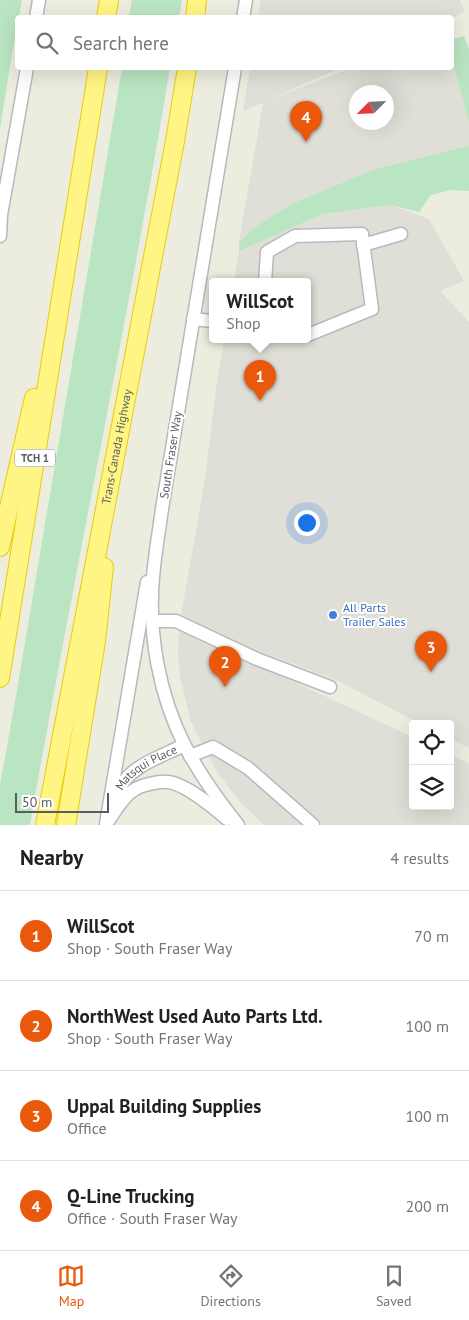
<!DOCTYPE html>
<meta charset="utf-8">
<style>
:root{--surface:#fff;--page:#f6f6f6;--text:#202124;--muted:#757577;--line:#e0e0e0;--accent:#ea580c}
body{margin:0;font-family:"PT Sans",sans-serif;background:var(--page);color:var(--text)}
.controls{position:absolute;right:15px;bottom:15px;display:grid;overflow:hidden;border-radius:5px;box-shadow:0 5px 20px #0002}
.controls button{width:45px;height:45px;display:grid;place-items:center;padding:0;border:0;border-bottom:1px solid var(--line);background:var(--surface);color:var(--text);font:25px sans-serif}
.compass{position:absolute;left:349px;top:85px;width:45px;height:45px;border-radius:50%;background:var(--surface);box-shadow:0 5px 20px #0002;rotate:246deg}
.scale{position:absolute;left:15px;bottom:12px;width:94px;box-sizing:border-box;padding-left:5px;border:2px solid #585b61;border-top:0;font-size:14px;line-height:18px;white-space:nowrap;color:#585b61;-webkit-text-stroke:4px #fff;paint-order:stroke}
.you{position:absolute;left:306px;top:522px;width:18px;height:18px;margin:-12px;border:4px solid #fff;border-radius:50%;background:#1a73e8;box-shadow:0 0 0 8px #1a73e833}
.badge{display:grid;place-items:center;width:32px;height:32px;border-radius:50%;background:var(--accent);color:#fff;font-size:16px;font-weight:700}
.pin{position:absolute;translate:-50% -41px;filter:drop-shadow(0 1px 2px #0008)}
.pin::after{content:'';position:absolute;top:26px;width:18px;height:15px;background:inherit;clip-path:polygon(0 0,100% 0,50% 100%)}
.popup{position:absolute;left:209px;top:278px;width:102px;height:65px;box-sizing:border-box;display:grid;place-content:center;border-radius:5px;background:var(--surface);filter:drop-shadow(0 1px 4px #0005);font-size:16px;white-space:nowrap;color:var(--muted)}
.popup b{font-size:19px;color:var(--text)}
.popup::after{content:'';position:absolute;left:50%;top:100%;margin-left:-10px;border:10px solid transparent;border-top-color:var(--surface)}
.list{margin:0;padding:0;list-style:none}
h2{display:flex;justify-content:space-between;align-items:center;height:65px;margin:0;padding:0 20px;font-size:21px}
h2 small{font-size:16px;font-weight:400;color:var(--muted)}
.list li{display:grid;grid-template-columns:32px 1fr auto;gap:15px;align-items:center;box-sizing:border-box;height:90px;padding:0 20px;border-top:1px solid var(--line)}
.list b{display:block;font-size:19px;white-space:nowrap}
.list p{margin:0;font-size:16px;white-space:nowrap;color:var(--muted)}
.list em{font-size:16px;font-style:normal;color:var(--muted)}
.icon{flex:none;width:28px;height:28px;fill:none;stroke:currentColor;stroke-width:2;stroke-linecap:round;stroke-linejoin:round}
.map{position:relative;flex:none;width:469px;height:825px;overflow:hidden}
.search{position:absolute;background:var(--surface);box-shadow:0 5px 20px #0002;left:15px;right:15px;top:15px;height:55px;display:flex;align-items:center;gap:12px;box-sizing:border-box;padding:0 18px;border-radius:5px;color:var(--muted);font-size:19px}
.sheet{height:425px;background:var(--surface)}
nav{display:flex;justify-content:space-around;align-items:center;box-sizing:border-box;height:70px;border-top:1px solid var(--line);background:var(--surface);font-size:14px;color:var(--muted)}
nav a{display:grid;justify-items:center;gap:2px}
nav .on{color:var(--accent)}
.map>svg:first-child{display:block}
.industrial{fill:#dfded7;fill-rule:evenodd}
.green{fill:#bae5c2}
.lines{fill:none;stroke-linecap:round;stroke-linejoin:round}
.minor-casing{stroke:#b7b9bf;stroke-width:15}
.highway-casing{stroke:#eccc00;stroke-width:20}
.minor{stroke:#fff;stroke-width:12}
.highway{stroke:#fff584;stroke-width:18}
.shop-dot{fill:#3f7fe0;stroke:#fff;stroke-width:2}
.labels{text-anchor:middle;stroke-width:4;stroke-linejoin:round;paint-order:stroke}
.shield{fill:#fff;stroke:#8a8c90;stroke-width:1}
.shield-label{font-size:11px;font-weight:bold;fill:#585b61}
.street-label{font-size:12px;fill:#585b61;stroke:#fff}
.shop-label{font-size:12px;fill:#366cbe;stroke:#fff;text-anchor:start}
</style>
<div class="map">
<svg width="469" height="825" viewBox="0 0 469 825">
<rect width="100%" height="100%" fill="#ececdf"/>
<!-- industrial -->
<path class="industrial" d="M261 0H460L465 12 452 18 258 17Z
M452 61 469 121V146L376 169 293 203 252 229 239 242 263 103 243 111 250 68H340L266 101 351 68H452ZM356 92H386V122H356Z
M391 205 429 219 464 281 440 291 469 322V748L450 739V724H421L334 679 261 652 181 615 205 480 215 396 224 340H308V282H234L239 251 323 214Z
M179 629 413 737V806H450V755L469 763V825H264L241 803 217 772 191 722 180 676 178 658Z"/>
<!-- green -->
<path class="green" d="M0 0H22L19 17 18 18 17 24 0 128Z
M132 0H182L179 17H129Z
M464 36 469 49V121L452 61V39Z
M122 68H170C128 321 74 572 30 825H0V785L16 696Z
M469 146V191L451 190 431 195 419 212 391 205 323 214 239 251V242L252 229 293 203 376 169Z"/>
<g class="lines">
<!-- minor casing -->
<g class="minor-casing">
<g id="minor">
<path d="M36 18 39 0"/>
<path d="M243 18 246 0"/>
<path d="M235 68 162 509C159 531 155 554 153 577 148 634 159 695 185 746 200 775 218 800 238 825"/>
<path d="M0 236 1 215 27 68"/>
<path d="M363 245 401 234"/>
<path d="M265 282 267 252 295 236 362 234 372 309 308 335"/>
<path d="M193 319 212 321"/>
<path d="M153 621H176L257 659 330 687"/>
<path d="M190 756 213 747 248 768 313 825"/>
<path id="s1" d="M116 798C117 795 118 790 120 787 132 765 163 756 184 745"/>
<path d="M109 820C116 810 123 796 134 790 141 785 159 781 168 782 186 784 213 807 227 819"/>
<path d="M106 824 147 582"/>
</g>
</g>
<!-- highway casing -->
<g class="highway-casing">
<g id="highway">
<path d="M106 18 109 0"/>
<path d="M195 18 197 0"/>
<path d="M0 547 34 398"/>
<path d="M0 678 98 68"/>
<path id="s2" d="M45 825 175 141 187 68"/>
<path d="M66 825 96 641 104 567"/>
</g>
</g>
<!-- minor -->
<use href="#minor" class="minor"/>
<!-- highway -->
<use href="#highway" class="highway"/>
</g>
<!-- markers -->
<circle class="shop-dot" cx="333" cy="615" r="5"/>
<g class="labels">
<!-- shield labels -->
<rect class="shield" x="15" y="449.5" width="40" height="17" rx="4"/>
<g class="shield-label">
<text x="35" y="462">TCH 1</text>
</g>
<!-- street labels -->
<g class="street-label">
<text dy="4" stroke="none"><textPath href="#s2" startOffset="385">Trans-Canada Highway</textPath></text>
<text transform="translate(171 455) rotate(-81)" y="4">South Fraser Way</text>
<text dy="4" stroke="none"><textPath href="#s1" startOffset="45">Matsqui Place</textPath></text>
</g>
<!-- shop labels -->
<g class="shop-label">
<text x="343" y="612">All Parts<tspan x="343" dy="14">Trailer Sales</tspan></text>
</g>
</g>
</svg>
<div class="controls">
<button><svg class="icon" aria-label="locate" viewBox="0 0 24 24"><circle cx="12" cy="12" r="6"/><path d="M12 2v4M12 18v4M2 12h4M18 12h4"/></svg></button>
<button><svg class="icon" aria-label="layers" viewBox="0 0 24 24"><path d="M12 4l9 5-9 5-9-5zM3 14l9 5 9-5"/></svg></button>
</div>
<svg class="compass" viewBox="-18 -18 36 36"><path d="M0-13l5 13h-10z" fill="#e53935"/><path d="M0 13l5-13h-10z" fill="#757577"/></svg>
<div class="scale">50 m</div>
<div class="you"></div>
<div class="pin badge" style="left:260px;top:401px">1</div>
<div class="popup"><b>WillScot</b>Shop</div>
<div class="pin badge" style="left:225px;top:687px">2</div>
<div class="pin badge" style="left:431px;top:672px">3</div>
<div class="pin badge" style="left:306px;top:142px">4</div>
<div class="search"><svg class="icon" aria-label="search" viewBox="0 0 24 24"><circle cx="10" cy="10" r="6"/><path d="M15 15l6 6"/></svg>Search here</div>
</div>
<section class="sheet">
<h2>Nearby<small>4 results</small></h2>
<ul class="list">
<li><span class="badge">1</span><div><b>WillScot</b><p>Shop · South Fraser Way</p></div><em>70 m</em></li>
<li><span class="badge">2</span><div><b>NorthWest Used Auto Parts Ltd.</b><p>Shop · South Fraser Way</p></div><em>100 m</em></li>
<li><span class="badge">3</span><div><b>Uppal Building Supplies</b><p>Office</p></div><em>100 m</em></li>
<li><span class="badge">4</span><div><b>Q-Line Trucking</b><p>Office · South Fraser Way</p></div><em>200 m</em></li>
</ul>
</section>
<nav>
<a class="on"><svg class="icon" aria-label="map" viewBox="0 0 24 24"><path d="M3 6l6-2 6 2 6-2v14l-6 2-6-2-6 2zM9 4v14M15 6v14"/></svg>Map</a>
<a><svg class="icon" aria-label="directions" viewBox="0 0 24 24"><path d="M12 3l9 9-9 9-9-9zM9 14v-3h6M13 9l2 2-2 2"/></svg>Directions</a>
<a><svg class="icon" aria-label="saved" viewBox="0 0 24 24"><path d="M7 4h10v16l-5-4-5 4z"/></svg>Saved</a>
</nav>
